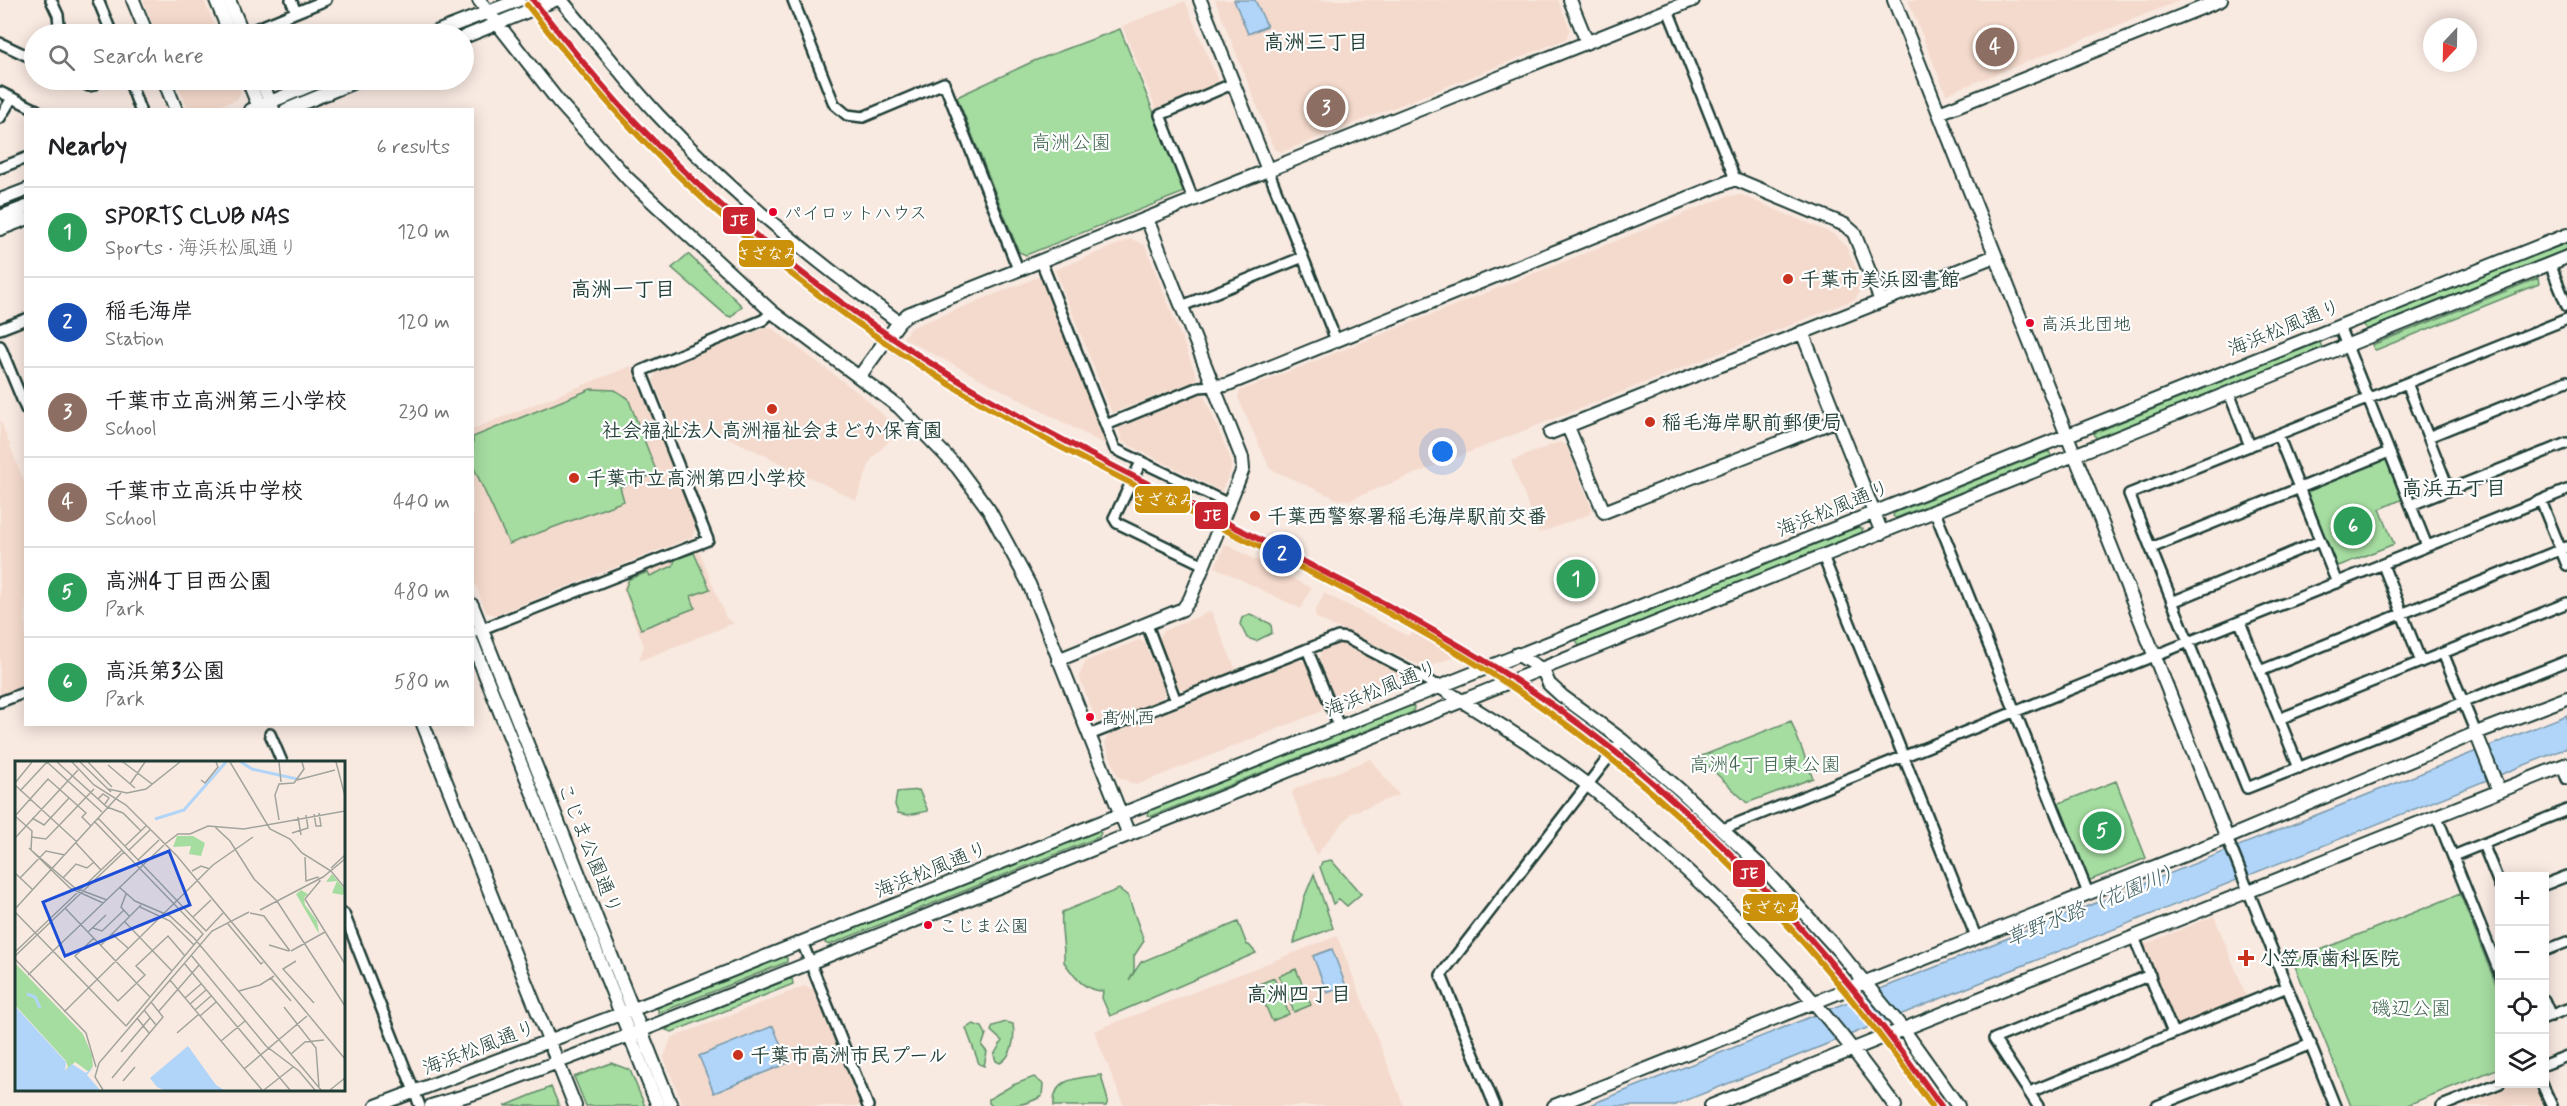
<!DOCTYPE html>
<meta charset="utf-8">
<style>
:root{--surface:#fff;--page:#f2f2f2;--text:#202124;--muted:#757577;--line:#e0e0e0;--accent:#c8321e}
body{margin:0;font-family:Mynerve,"Klee One",sans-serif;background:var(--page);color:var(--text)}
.controls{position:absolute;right:18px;bottom:18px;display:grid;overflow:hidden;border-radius:0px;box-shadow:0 3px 15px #0003}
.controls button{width:54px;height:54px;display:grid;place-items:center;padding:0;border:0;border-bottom:2px solid var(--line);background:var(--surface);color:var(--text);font:30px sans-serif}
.compass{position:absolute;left:2423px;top:18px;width:54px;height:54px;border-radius:50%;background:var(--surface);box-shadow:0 3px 15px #0003;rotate:202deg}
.you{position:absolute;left:1443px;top:452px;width:21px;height:21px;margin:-15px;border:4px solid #fff;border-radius:50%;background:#1a73e8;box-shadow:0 0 0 9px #1a73e833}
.badge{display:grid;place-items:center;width:39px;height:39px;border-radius:50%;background:var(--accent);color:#fff;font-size:20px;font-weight:700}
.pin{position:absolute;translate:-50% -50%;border:3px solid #fff;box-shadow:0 2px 6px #0006}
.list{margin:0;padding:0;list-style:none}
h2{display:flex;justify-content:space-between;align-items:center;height:78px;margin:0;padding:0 24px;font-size:26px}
h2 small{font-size:20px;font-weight:400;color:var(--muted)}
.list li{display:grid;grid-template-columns:39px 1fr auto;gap:18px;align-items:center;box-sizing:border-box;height:90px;padding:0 24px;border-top:2px solid var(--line)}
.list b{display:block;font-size:22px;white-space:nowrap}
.list p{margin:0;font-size:20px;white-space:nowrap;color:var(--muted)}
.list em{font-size:20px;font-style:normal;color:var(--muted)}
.icon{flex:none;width:33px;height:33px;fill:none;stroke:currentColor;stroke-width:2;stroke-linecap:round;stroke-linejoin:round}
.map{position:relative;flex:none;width:2567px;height:1106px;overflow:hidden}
.search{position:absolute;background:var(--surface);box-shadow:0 3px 15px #0003;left:24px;top:24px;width:450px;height:66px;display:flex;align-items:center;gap:15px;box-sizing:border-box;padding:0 21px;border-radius:33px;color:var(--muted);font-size:22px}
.panel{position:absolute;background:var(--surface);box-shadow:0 3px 15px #0003;left:24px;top:108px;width:450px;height:618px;border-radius:0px}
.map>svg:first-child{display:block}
.built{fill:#f4dacc}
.green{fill:#a5dca0;stroke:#628c6a;stroke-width:1.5}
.water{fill:#b1d5f9;stroke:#7798aa;stroke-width:1.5}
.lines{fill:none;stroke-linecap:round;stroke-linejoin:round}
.minor-casing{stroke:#1f3d34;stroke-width:14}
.tertiary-casing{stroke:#1f3d34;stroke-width:16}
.minor{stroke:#fff;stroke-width:9}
.tertiary{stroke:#fff;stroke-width:12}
.rail-1-casing{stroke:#fff;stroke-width:10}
.rail-2-casing{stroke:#fff;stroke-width:10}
.rail-1{stroke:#c9242f;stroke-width:6}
.rail-2{stroke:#cc910a;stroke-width:6}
.bus-dot{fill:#e4002b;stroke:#fff;stroke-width:2}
.poi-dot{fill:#c8321e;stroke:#fff;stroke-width:2}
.labels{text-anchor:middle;stroke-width:4.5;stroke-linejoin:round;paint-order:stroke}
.bus-label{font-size:18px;fill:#1f3d34;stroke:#fff;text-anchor:start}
.park-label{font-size:20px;fill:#40654f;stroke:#fff}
.poi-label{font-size:20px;font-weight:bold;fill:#1f3d34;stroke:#fff;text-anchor:start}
.street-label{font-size:20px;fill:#1f3d34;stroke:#fff}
.neighbourhood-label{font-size:21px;font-weight:bold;fill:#1f3d34;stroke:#fff}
.water-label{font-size:21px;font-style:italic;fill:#446365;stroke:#fff}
.inset-river{fill:none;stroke:#b1d5f9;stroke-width:3}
.inset-road{fill:none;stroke:#a1a49c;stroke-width:1.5}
.view{fill:#1d4ed8;fill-opacity:0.15;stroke:#1d4ed8;stroke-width:3}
.inset-edge{fill:none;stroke:#1f3d34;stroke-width:3}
.line-badge{stroke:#fff;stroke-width:2}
.badge-label{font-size:16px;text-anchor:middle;font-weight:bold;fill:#fff}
</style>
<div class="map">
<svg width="2567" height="1106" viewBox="0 0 2567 1106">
<rect width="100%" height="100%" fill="#f8e9e1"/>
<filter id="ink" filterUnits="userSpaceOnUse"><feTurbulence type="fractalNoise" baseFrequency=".0167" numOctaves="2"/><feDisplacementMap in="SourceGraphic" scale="12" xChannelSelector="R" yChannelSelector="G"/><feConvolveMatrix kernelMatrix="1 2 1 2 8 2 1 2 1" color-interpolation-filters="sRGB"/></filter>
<g filter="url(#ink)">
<!-- built -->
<path class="built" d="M143 0H204L218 34H157Z
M1215 0H1558L1570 29 1566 39 1282 152 1274 149Z
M1908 0H2181L1946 94Z
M1185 1 1219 83 1156 109 1122 26Z
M176 80H236L241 92 237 99 212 109H188Z
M1741 195 1836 235 1846 246 1863 284 1856 299 1349 500 1337 499 1270 469 1238 398 1240 391 1728 196Z
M1131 239 1145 245 1197 377 1195 381 1112 413 1055 270Z
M1041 276 1108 446 903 338 910 328Z
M767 327 773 329 864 397 899 430 871 460 856 500 711 429 678 439 653 380 657 371Z
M631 366 696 527 692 537 495 615 486 612 473 577V429Z
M1200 394 1204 395 1231 460V471L1221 491 1123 442 1118 428Z
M0 420 26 487 25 685 0 695Z
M1559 442 1567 446 1592 509 1588 515 1539 533 1511 461Z
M1225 544 1311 588 1301 609 1215 567Z
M694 551 700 553 726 618 734 623 639 661 644 646 623 588 628 576Z
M1324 593 1408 636 1416 628 1461 654 1426 668 1316 618 1315 612Z
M1211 611 1236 670 1184 690 1178 687 1159 639 1163 631Z
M1139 640 1145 643 1165 692 1161 699 1103 723 1096 720 1079 676 1086 661Z
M1339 642H1340L1407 676 1343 702 1336 700 1319 658 1321 651Z
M1299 660 1306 663 1323 705 1320 712 1136 785 1118 777 1105 743 1107 736Z
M1370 759 1399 795 1351 813 1316 855 1292 793 1295 789Z
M2214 916 2247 998 2179 1025 2174 1023 2143 945Z
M1337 936 1404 1106H1124L1094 1031Z
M805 986 814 990 860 1106H683L664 1058 671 1038Z
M2513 1084H2536L2545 1106H2457Z"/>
<!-- green -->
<path class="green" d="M1120 29 1184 188 1182 193 1026 255 1019 252 957 97 1034 61Z
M2567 243V250L2366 330 2364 324Z
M688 254 742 306 731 317 726 315 672 268Z
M2538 278 2539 284 2376 350 2374 349 2372 345Z
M2320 342 2322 348 2096 439 2094 433Z
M591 389 615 390 628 398 657 473 620 487 624 501 509 544 473 466V437Z
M2049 451 2051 456 1896 518 1893 516 1894 513Z
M2383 459 2388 461 2403 499 2380 509 2394 544 2336 567 2306 494 2309 489Z
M1858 527 1863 529 1861 533 1579 646 1576 640Z
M694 553 710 589 691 596 695 608 641 629 625 589 629 579 648 572 650 576 673 566 675 559Z
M1250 614 1271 624 1272 633 1256 641 1247 638 1240 624 1242 618Z
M1411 705 1414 707 1413 712 1152 816 1147 815 1149 810Z
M1791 721 1813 778 1747 803 1699 757Z
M2116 781 2146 858 2088 881 2057 804Z
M919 790 928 811 908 815 898 813 895 805 897 792Z
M1097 831 1101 833 1099 837 829 945 825 943 826 940Z
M1331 860 1361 894 1347 906 1339 899 1333 904 1320 867 1322 862Z
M1314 874 1333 928 1294 943 1304 898Z
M1119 889 1128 896 1144 941 1134 956V971L1129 980 1141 962 1238 922 1247 945H1249L1256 953 1110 1016 1102 998 1103 991C1084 991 1074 976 1064 962 1065 944 1060 930 1062 912Z
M2460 894 2499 992V1068L2405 1106H2351L2293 961Z
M783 957 787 958V962L659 1013 657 1007Z
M1296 969 1311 1005 1294 1012 1279 976Z
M792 978 793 984 672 1032 666 1030 671 1026Z
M1274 978 1289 1014 1272 1021 1257 985Z
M1006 1022 1013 1024C1015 1037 1013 1056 1000 1063L996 1061 994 1055 1002 1041 991 1031 993 1026Z
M973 1024 982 1027 986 1034 982 1046 987 1052 984 1066 979 1064 966 1028Z
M611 1063 630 1070 645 1106H586L574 1077Z
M1101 1075 1108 1101 1106 1106H1054C1052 1077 1079 1078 1101 1075Z
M1034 1077 1043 1084 1042 1096C1026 1106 1010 1106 992 1106L989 1103V1099L1013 1085Z
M551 1087 559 1106H505Z"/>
<!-- water -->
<path class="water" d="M1234 0H1255L1267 26 1248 34Z
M2567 715V748L1672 1106H1587Z
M1332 949 1346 986 1327 993 1313 956Z
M773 1026 788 1063 714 1093 699 1056Z"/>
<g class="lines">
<!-- minor casing -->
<g class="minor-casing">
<path id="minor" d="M51 0 58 15 60 34
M98 0 112 34
M291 0 296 12
M793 0 834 104 847 115 863 117 944 83 1018 269
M1668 10 1735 179
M243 34 326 0
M0 43 34 59
M77 80 89 86 94 85 98 80
M129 80 140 110
M0 92 37 110
M0 118 12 98
M0 168 26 158
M1268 170 1336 340
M1193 199 1160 115 1234 83
M1041 261 1115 449 1229 504
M2550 264 2567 306
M1182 306 1303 257
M2567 319 2129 494 2247 788 2567 661
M2339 326 2427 546
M0 329 26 319
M0 346 26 409
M2407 383 2449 490
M2229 393 2250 446
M1106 425 1199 387 1213 386
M2278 435 2337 583
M2428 437 2567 381
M1141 462 1114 518 1117 523 1204 565
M2541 501 2567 565
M2411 505 2567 443
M1935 512 2088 893
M2151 548 2389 452
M1823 556 1976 937
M2383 565 2421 662
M2172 602 2320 541
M2240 622 2299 768
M1147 625 1176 701
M472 633 708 540 641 371 763 320 772 312
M1307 649 1339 726
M2443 653 2476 733
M2260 671 2567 547
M0 702 26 692
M2279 719 2567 603
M270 734 282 762
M1089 735 1338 637 1346 638 1438 686
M2562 766 2567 779
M2437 817 2500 974
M1723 829 2567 490
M2227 838 2335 1106
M2483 844 2500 886
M2453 856 2567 810
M2544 885 2567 876
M344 914 420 1106
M2134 937 2173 1033
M802 942 868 1106
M2544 951 2567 942
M2544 1000 2551 1016
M2544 1018 2567 1009
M2544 1065 2567 1056
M2542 1084 2552 1106
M2030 1092 2287 987
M1495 1106 1441 975 1622 740
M2038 1106 1994 1039 2150 975
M2157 1106 2311 1044
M2442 1106 2500 1083"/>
</g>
<!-- tertiary casing -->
<g class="tertiary-casing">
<path id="tertiary" d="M133 0 147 34
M216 0 230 34
M229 0 243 34
M479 0 559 102 628 179 772 312 899 407 957 467 989 510 1029 584 1129 835
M561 0C593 38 624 78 658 115 730 192 812 259 899 322
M1200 0 1268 170
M1570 0 1587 42
M1894 0 2227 838
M431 34 519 0
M464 37 555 0
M164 80 176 110
M248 80 260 110
M261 80 273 109
M251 110 323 80
M286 110 359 80
M1939 113 2221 0
M0 200 26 190
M0 217 26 207
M0 229 26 219
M1802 332 1882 533
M859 377 899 322 908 314 1693 0
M1213 386 1226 385 1735 179 1845 225 1854 233 1881 301
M1568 427 1604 512 1837 420
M1550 433 1995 256
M472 605 671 1106
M472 642 658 1106
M1517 654 1543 670 1549 684 1562 696 1622 740 1680 790 1766 871 1837 949 1903 1029 1958 1106
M1058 660 1183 609 1190 599 1243 469 1242 458 1147 219
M1438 686C1489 718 1541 749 1589 786 1705 879 1809 985 1895 1106
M423 724 575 1106
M2476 733 2499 791
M376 1106 660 999 2567 235
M431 1106 478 1092 630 1035 2567 257
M1554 1106 2227 838 2476 733 2567 698
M1711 1106 2567 764"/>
</g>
<!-- minor -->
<use href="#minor" class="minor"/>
<!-- tertiary -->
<use href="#tertiary" class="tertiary"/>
<!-- rail-1 casing -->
<g class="rail-1-casing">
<path id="rail-1" d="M533 0C563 38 593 76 626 112 739 234 876 336 1021 417 1191 512 1373 585 1535 693 1696 801 1830 948 1941 1106"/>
</g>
<!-- rail-2 casing -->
<g class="rail-2-casing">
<path id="rail-2" d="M527 5C557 43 587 80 620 116 734 240 874 344 1021 426 1190 519 1373 591 1533 701 1691 809 1822 950 1932 1106"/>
</g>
<!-- rail-1 -->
<use href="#rail-1" class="rail-1"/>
<!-- rail-2 -->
<use href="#rail-2" class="rail-2"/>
</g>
</g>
<!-- markers -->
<g class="bus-dot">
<circle cx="773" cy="212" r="5"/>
<circle cx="2030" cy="323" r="5"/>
<circle cx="1090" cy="717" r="5"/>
<circle cx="928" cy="925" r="5"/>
</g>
<g class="poi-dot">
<circle cx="1788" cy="279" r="6"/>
<circle cx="772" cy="409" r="6"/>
<circle cx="1650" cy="422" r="6"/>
<circle cx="574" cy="478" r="6"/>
<circle cx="1255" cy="516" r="6"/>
<path d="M2243 949h6v6h6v6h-6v6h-6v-6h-6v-6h6z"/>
<circle cx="738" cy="1055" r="6"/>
</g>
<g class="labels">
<!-- bus labels -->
<g class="bus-label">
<text x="784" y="219">パイロットハウス</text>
<text x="2041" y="330">高浜北団地</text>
<text x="1101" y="724">髙州西</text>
<text x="939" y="932">こじま公園</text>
</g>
<!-- park labels -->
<g class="park-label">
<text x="1071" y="149">高洲公園</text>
<text x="1765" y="771">高洲4丁目東公園</text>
<text x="2411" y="1015">磯辺公園</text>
</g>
<!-- poi labels -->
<g class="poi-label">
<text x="1800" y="286">千葉市美浜図書館</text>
<text x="1662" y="429">稲毛海岸駅前郵便局</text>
<text x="772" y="437" text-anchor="middle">社会福祉法人高洲福祉会まどか保育園</text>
<text x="586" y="485">千葉市立高洲第四小学校</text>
<text x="1267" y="523">千葉西警察署稲毛海岸駅前交番</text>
<text x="2260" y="965">小笠原歯科医院</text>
<text x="750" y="1062">千葉市高洲市民プール</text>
</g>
<!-- street labels -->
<g class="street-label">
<text transform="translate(2284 327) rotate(-22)" y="7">海浜松風通り</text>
<text transform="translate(1833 508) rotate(-22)" y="7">海浜松風通り</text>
<text transform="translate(1381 688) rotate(-22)" y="7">海浜松風通り</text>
<text transform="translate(590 848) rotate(68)" y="7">こじま公園通り</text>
<text transform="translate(931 869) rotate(-22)" y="7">海浜松風通り</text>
<text transform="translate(479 1047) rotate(-21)" y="7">海浜松風通り</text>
</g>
<!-- neighbourhood labels -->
<g class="neighbourhood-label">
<text x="1316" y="49">高洲三丁目</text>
<text x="623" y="296">高洲一丁目</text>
<text x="2454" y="495">高浜五丁目</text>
<text x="1299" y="1001">高洲四丁目</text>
</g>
<!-- water labels -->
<g class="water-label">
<text transform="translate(2094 904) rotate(-22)" y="7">草野水路（花園川）</text>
</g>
</g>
<!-- overview -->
<g transform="translate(15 761)">
<rect width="330" height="330" fill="#f8e9e1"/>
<path d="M162 75H178L190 82 186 95 174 93 176 85 158 86ZM317 113 330 129 328 134 317 132 322 120 311 121ZM289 127 286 129 293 133 289 137 290 144 302 160 304 173 281 133ZM0 202 68 273 77 294 78 305 74 311 60 301 48 312 53 306 51 300 0 244Z" fill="#a5dca0"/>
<path d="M0 245 51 301 50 310 57 303 71 312 78 306 72 314 85 329H0ZM173 285 201 324 209 329H149L142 326 135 317Z" fill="#b1d5f9"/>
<path class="inset-river" d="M226 1 237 8 282 18M140 58 169 49 211 1M12 233 20 236 25 247M157 329V321L170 313 189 329"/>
<path class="inset-road" d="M32 1 87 51M42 1 92 46 108 52 126 70M57 1 79 24 111 44 162 95 330 298M65 1 96 31M73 1 97 26M108 1 137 23M215 1 255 68 275 78 287 92 316 110 330 127M264 1 266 21M321 1 330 35M93 4 120 27M186 19 190 22 203 6 201 1M282 19 320 9M0 22 17 1M115 23 130 1M0 24 62 81M93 28 112 32 131 28 165 1M5 30 32 1M83 38 88 33 94 37 90 43M299 53 301 65H306L304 52M0 55 17 70 16 89 60 127 92 139M0 55 33 18 71 52 67 56 76 65M283 56 286 74M17 57 29 64 54 37M83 57 191 170 208 152M264 59 260 34 264 23 279 22 289 8 287 1M79 60 188 173 111 265M200 66 215 80 239 118 262 140 330 245M277 72 293 67 291 54M16 76 31 78 79 28M0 77 63 9M61 82 86 109M150 83 163 73H175L193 65 229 68 330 50M110 85 132 64M14 87 55 127 88 142M114 89 136 68M290 96 291 120 303 116M123 99 144 79M316 107 330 94M177 110 186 105 195 108M0 112 18 129M303 116 305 120 290 138 330 203M5 117 31 90 50 94M48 117 61 103 72 107 79 101M104 126 120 140 155 155 179 177 306 329M111 133 106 146 115 156M125 146 155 160 179 184M50 147 135 236M0 148 106 32M245 149 308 116 330 98M0 151 111 265M235 152 249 155 275 190M178 156 196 139M110 161 157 210M213 163 246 203 248 201M78 167 87 170 109 149M73 171 91 154M97 173 113 187M79 177 60 195 103 240 130 214 121 205 153 175 170 195M86 184 126 144M254 184 274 190M276 190 310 171M0 191 107 89M176 194 251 285 284 310 300 329M0 195 109 91M0 198 71 272 81 306M281 200 268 208 299 242M169 202 275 329M13 214 149 84M256 217 276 240M155 219 247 329M224 230 245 224 259 215M170 237 186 223M175 243 191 229M269 246 301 287 304 327M129 249 141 264M180 249 196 235M144 250 184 204M49 251 198 104 238 76M185 255 201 241M122 257 134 272M162 272 184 253M206 280 230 260M106 291 135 257M276 293 290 281 309 279M229 308 292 255M97 317 148 256 136 241M108 320 120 306M88 329 80 316 84 302 197 170 234 151M249 329 278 306M315 329 330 317"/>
<path class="view" d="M154 90 175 144 50 195 28 141Z"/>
<rect width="330" height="330" class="inset-edge"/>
</g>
<g class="line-badge">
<rect x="722" y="206" width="34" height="29" rx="6" fill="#c9242f"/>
<rect x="738" y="239" width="57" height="29" rx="6" fill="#cc910a"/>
<rect x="1134" y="485" width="57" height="29" rx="6" fill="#cc910a"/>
<rect x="1194" y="501" width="35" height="29" rx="6" fill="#c9242f"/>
<rect x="1732" y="859" width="34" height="29" rx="6" fill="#c9242f"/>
<rect x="1742" y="893" width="57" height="29" rx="6" fill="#cc910a"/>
</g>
<g class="badge-label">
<text x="739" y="226">JE</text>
<text x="767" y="259">さざなみ</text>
<text x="1163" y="505">さざなみ</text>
<text x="1212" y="521">JE</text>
<text x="1749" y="879">JE</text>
<text x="1771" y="913">さざなみ</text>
</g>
</svg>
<div class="controls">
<button>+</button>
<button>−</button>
<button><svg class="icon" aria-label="locate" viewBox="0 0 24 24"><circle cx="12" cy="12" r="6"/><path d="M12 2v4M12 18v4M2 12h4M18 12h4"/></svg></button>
<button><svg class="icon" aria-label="layers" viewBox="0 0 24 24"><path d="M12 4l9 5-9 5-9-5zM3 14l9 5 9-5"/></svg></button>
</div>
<svg class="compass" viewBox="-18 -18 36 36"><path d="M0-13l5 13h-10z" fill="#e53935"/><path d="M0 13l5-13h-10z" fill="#757577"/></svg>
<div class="you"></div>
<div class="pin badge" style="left:1576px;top:579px;background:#2e9e5b">1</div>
<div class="pin badge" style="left:1282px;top:554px;background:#1a4fb4">2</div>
<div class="pin badge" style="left:1326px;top:108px;background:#8d6e63">3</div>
<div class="pin badge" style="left:1995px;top:47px;background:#8d6e63">4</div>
<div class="pin badge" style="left:2102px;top:831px;background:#2e9e5b">5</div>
<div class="pin badge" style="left:2353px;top:526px;background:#2e9e5b">6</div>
<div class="search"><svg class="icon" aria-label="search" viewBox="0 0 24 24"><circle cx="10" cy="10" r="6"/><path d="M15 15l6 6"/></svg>Search here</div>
<section class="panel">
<h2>Nearby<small>6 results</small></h2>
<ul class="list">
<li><span class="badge" style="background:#2e9e5b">1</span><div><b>SPORTS CLUB NAS</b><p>Sports · 海浜松風通り</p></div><em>120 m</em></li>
<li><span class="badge" style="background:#1a4fb4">2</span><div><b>稲毛海岸</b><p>Station</p></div><em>120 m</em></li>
<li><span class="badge" style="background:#8d6e63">3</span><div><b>千葉市立高洲第三小学校</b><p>School</p></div><em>230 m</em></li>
<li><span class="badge" style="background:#8d6e63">4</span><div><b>千葉市立高浜中学校</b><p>School</p></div><em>440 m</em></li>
<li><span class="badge" style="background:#2e9e5b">5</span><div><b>高洲4丁目西公園</b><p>Park</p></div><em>480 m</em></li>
<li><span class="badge" style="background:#2e9e5b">6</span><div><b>高浜第3公園</b><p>Park</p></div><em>580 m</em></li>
</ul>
</section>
</div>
